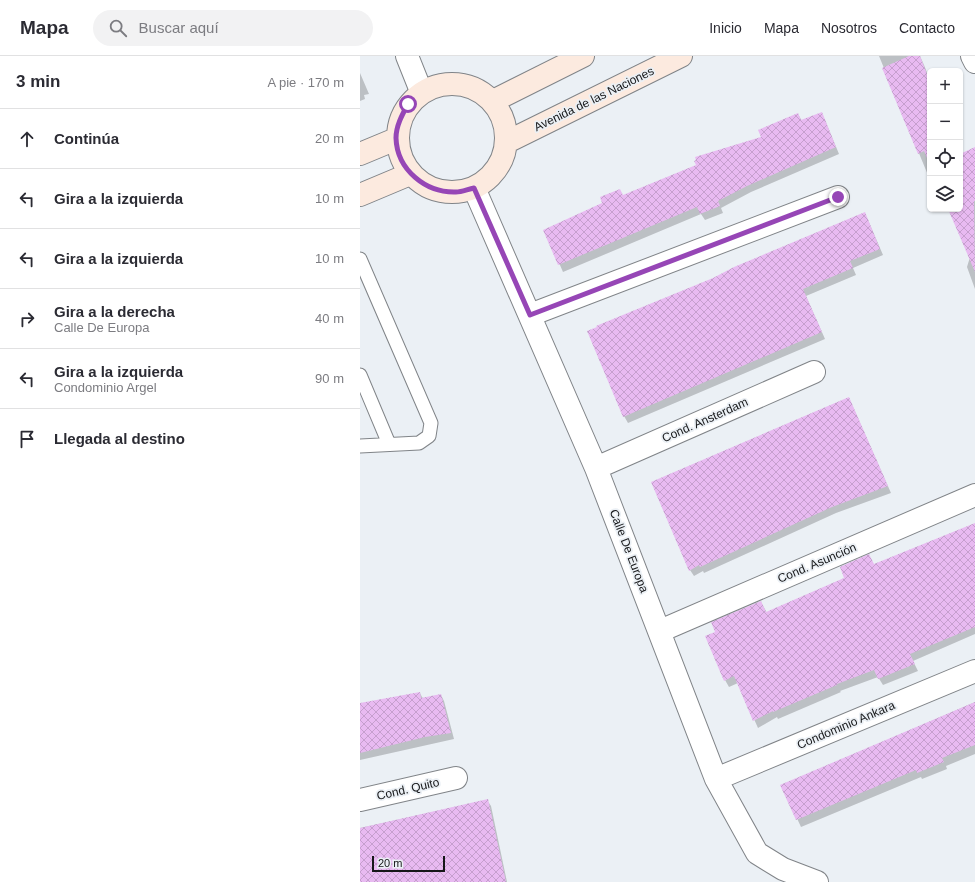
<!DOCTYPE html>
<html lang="es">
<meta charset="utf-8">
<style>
:root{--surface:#fff;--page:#f2f2f3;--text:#2b2b33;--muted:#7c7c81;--line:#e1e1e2}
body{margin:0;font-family:Helvetica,sans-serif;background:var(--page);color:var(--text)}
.controls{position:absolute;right:12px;top:12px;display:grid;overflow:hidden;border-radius:6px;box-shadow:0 1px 3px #0004}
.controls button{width:36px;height:36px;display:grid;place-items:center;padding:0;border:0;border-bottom:1px solid var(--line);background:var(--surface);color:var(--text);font:20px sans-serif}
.scale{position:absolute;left:12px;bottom:10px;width:73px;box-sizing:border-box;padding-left:4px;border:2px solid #161719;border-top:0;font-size:11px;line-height:14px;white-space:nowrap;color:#161719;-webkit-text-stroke:3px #ebf0f5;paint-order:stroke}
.stop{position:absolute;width:12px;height:12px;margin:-9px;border:3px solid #9646b6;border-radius:50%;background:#fff}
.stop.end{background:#9646b6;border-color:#fff;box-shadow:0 1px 4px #0008}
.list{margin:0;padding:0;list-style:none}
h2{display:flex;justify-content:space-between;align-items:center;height:52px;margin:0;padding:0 16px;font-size:17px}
h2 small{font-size:13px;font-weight:400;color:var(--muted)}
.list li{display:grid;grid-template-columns:26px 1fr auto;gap:12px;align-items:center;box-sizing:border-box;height:60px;padding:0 16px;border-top:1px solid var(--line)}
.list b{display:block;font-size:15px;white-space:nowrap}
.list p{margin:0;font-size:13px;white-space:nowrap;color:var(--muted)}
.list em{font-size:13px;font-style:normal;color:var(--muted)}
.icon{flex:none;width:22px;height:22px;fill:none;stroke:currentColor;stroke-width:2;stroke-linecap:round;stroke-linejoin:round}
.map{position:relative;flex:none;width:615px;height:826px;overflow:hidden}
header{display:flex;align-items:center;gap:24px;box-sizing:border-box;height:56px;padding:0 20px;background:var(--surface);border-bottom:1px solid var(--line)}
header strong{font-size:19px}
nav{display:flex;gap:22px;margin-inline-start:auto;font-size:14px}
.search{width:280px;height:36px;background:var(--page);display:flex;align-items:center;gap:10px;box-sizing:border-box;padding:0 14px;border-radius:22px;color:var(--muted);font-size:15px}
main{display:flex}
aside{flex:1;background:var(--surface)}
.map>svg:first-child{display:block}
.shadow{fill:#0003}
.building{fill:url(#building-cross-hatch)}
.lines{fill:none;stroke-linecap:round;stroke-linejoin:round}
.lane-casing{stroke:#808488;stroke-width:15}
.street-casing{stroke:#808488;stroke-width:24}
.secondary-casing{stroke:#808488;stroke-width:24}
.lane{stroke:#fff;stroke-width:13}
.street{stroke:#fff;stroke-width:22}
.secondary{stroke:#fceadf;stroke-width:22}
.route{stroke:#9646b6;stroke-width:5}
.labels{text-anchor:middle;stroke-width:3.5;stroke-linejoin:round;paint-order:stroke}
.street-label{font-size:12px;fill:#161719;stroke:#ebf0f5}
</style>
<header>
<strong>Mapa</strong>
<div class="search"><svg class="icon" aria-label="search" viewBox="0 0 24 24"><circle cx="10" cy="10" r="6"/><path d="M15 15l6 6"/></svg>Buscar aquí</div>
<nav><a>Inicio</a><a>Mapa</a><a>Nosotros</a><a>Contacto</a></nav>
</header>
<main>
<aside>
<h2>3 min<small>A pie · 170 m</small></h2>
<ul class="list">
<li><svg class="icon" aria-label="ahead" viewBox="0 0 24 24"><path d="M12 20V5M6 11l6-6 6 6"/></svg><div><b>Continúa</b></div><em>20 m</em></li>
<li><svg class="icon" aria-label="left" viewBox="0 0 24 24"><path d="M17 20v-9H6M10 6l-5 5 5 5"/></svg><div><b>Gira a la izquierda</b></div><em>10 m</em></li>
<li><svg class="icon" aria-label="left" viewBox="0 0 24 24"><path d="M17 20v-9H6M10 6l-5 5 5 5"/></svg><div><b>Gira a la izquierda</b></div><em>10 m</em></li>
<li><svg class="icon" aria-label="right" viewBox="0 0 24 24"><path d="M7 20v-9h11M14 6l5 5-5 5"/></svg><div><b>Gira a la derecha</b><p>Calle De Europa</p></div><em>40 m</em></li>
<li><svg class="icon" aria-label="left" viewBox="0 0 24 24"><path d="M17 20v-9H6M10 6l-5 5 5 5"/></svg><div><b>Gira a la izquierda</b><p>Condominio Argel</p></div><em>90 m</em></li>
<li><svg class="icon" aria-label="arrive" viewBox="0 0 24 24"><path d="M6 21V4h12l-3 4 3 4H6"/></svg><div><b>Llegada al destino</b></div></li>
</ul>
</aside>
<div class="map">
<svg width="615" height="826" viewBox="0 0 615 826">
<defs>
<pattern id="building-cross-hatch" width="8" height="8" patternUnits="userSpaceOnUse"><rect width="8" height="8" fill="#e8baf1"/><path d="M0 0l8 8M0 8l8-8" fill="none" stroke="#c69fce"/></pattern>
</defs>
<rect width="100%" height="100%" fill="#ebf0f5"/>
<!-- shadow -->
<path class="shadow" d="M519 0H560L564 9 570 24V124Z
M0 17 9 38 4 39 5 43 0 45Z
M438 58 442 65 465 64 479 98 391 136 361 152 363 157 345 164 341 158 203 216 185 174 402 82Z
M600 97 615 133V233L607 211 610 201 590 153H600Z
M508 164 523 199 493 212 496 219 446 240 465 283 268 367 264 360Z
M489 342 531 437 476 457 344 517 343 515 334 520 330 514Z
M615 468V578L553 605 558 615 523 629 518 621 480 635 481 636 418 663 417 661 398 672 378 627 369 631 365 624 357 576 401 546 407 557 514 509Z
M60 637 63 643 81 639 84 645 94 683 0 704V648Z
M615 646V698L586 710 587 713 562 723 561 721 441 771 422 730Z
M127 744 131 750 147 826H0V772Z"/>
<!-- building -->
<path class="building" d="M549 0H560L570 26V109L564 95 558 98 522 12Z
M462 56 476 91 387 130 358 145 360 150 340 158 337 151 198 209 183 174 242 147 240 141 260 133 263 139 336 109 334 105 336 104 335 101 401 81 398 74 438 57 441 64Z
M615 91V145H614L615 216 588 153H600V98Z
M505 156 520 193 490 205 493 212 443 233 462 276 263 361 227 275 237 271 236 270 353 222 374 211Z
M489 341 528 430 472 451 340 511 339 509 329 515 291 426Z
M615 467V571L550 598 555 608 518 623 514 614 477 628V629L413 656V655L393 665 374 620 364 625 345 580 355 576 351 566 401 545 406 556 484 522 480 511 482 510 509 498 514 508Z
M60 636 61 642 81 638 91 677 65 681 0 697V647Z
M615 646V689L582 702 584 706 557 717 556 714 436 764 420 729Z
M128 743 146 826H0V772Z"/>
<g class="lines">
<!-- lane casing -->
<g class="lane-casing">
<path id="lane" d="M0 203 71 367 69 380 59 387 0 390
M0 319 29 388"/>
</g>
<!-- street casing -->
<g class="street-casing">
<path id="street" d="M47 0 61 35
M612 0 615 6
M114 132 236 412 356 723 397 797 423 813 457 826
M170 259 478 141
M236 412 454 316
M300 575 615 439
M356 723 615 615
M0 744 96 722"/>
</g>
<!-- secondary casing -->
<g class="secondary-casing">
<path id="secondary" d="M38 82a54 54 0 1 1 108 0a54 54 0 1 1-108 0Z
M133 45 223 0
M147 86 321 0
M0 98 36 83
M0 139 50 118"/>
</g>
<!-- lane -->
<use href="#lane" class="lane"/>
<!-- street -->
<use href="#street" class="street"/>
<!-- secondary -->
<use href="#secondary" class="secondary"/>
</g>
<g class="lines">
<!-- route -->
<path class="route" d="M48 48C42 59 36 70 36 82 37 114 66 137 96 136 102 136 108 133 114 132L170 259 478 141"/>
</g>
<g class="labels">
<!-- street labels -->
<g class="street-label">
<text transform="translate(234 43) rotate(-26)" y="4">Avenida de las Naciones</text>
<text transform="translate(345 364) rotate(-24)" y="4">Cond. Ansterdam</text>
<text transform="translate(269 495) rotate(69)" y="4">Calle De Europa</text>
<text transform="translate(457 507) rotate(-23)" y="4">Cond. Asunción</text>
<text transform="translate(486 669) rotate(-23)" y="4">Condominio Ankara</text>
<text transform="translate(48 733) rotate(-13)" y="4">Cond. Quito</text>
</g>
</g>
</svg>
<div class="controls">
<button>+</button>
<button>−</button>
<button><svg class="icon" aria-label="locate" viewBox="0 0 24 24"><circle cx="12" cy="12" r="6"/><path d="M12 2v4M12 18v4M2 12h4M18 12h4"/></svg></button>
<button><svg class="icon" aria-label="layers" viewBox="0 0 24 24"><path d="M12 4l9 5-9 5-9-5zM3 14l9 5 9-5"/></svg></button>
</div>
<div class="scale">20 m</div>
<div class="stop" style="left:48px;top:48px"></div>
<div class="stop end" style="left:478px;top:141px"></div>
</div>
</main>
